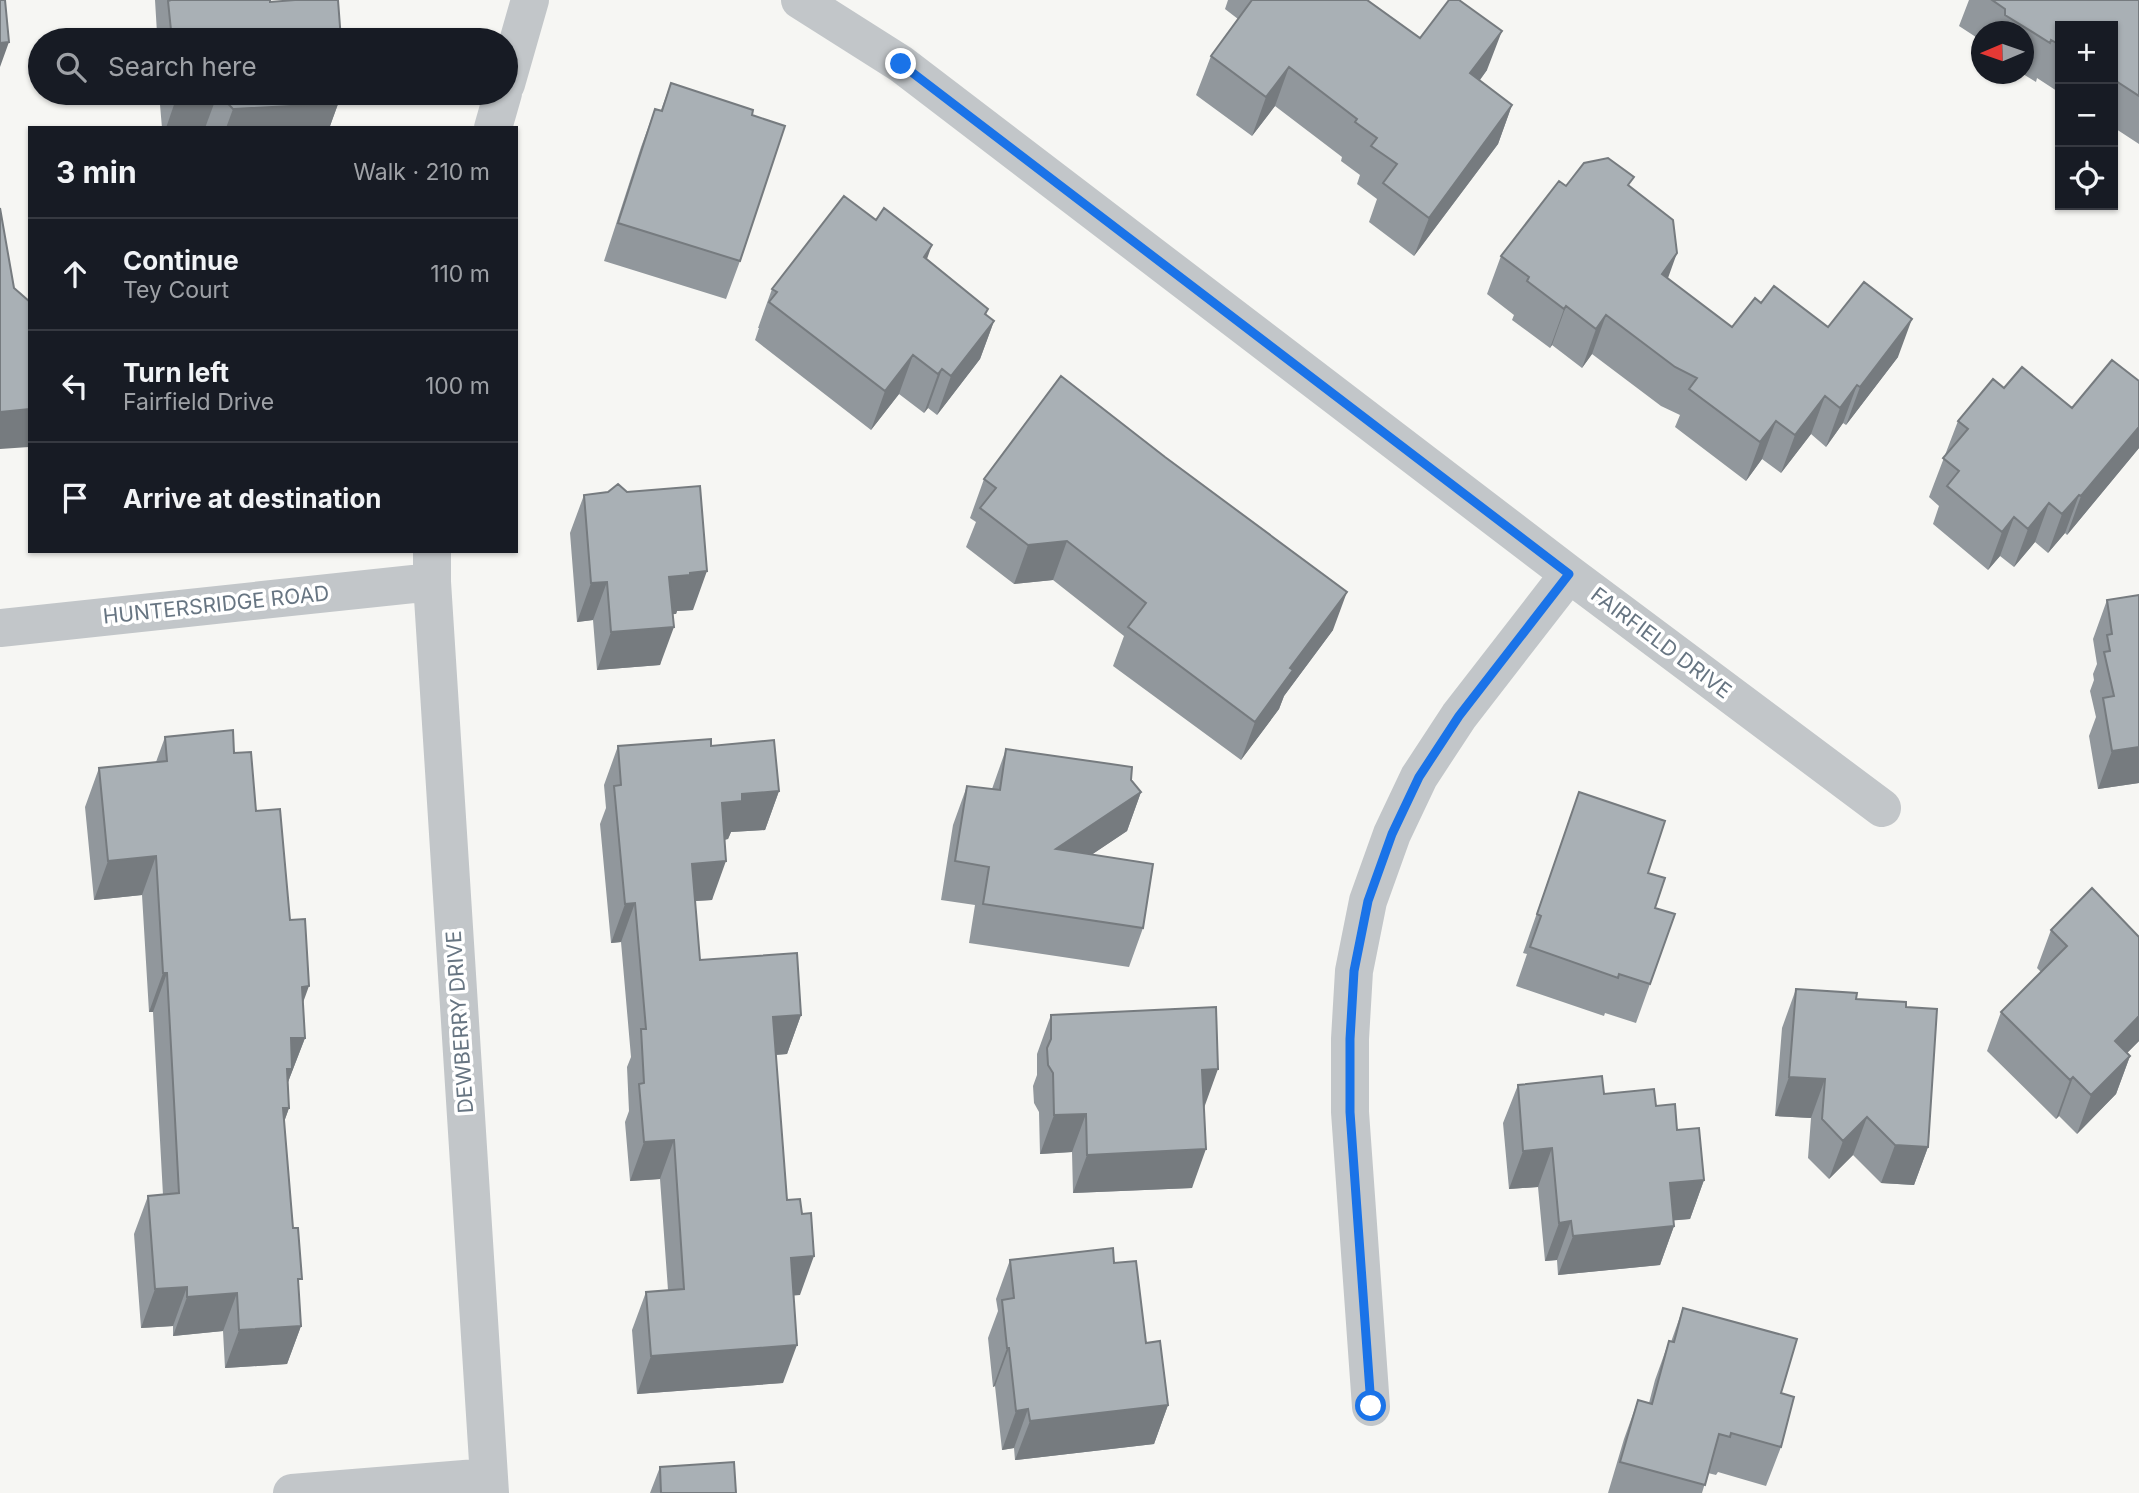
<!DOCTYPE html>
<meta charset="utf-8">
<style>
:root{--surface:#171b24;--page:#242831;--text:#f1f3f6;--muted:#9ea1a6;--line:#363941}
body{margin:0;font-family:Inter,sans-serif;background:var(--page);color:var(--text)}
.controls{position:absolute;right:21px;top:21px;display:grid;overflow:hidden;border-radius:0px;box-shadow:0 2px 5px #0004}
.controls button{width:63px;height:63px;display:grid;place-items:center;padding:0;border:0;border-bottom:2px solid var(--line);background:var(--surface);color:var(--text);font:35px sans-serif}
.compass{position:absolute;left:1971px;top:21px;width:63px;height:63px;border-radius:50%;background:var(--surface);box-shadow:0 2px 5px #0004;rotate:268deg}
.stop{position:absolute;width:21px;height:21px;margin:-16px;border:5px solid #1a73e8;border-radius:50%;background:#fff}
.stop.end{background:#1a73e8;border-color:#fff;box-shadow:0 2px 7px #0008}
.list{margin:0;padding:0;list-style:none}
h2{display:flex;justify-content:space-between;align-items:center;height:91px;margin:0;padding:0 28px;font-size:30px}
h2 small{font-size:23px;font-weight:400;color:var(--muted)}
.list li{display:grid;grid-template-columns:46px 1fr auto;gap:21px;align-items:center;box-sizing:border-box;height:112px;padding:0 28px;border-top:2px solid var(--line)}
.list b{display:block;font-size:26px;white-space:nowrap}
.list p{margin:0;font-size:23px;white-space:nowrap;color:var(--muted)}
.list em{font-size:23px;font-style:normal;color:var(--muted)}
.icon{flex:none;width:38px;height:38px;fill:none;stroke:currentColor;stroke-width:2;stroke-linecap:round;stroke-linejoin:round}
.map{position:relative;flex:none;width:2139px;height:1493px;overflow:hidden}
.search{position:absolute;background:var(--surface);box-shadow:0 2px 5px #0004;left:28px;top:28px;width:490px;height:77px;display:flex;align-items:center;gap:18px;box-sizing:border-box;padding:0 24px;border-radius:38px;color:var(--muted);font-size:26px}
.panel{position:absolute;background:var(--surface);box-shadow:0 2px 5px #0004;left:28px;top:126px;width:490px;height:427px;border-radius:0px}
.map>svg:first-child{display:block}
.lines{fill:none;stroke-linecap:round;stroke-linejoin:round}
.minor{stroke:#c2c6c9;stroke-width:38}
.wall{fill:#91979c}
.shaded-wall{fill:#767b7f}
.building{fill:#a9b0b5;stroke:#767b7f;stroke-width:2}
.route{stroke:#1a73e8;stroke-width:9}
.labels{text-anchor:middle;stroke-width:7;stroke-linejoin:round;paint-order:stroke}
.street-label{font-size:21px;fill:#677582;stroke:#fff}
</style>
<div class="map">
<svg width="2139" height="1493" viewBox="0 0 2139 1493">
<rect width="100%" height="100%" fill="#f6f6f3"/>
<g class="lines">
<!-- minor -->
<path class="minor" d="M800 0 901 64 1569 574 1882 808
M506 84 530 0
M493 128 503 93
M432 551V582L490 1493
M0 628 432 582
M1371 1407 1350 1112V1039L1354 971 1368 901 1392 834 1419 777 1459 716 1569 574
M292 1493 489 1477"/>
</g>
<!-- wall -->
<path class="wall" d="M155 0H270V2L341 40H154L157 33Z
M1228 0H1367L1420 38 1487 70 1480 80 1512 105 1498 144 1414 256 1369 222 1377 199 1357 184 1360 175 1341 161 1342 157 1275 106 1252 136 1196 95 1211 56 1238 19 1225 9Z
M1969 0H2139V144L2113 127V26H2060V93L2037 78 2036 82 2023 74 2024 32H1982V41L1959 26Z
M671 83 752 115 740 261 726 299 604 261 641 147 655 109 661 110Z
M159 93H342L330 126 306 127 305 128H162Z
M1566 186 1630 187 1668 279 1732 327 1761 303 1828 327 1898 357 1846 425 1843 423 1826 447 1811 434 1781 473 1762 459 1746 481 1675 427 1680 415 1661 406 1592 354 1582 368 1552 345 1550 348 1512 320 1514 315 1487 294 1501 256Z
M927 260 986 315 994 321 980 359 937 415 928 408 924 413 899 394 871 430 755 340 759 328H758L772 289Z
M2139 381V448L2067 535 2065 533 2048 553 2035 542 2014 567 2000 556 1988 570 1933 524 1939 506 1929 497 1958 421 2004 388 2072 408Z
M984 479 1333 630 1284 696 1279 709 1241 760 1113 666 1124 636 1053 580 1014 584 966 547 976 522 970 518Z
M584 495 693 610 677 611 676 614H673L660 665 597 670 593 620 577 622 570 533Z
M2107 600 2139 783 2098 789 2089 736 2096 717 2090 691 2094 680 2093 674 2097 664 2093 639Z
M165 737 234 753 256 811 290 920 303 1005 305 1038 288 1082 289 1108 284 1122 301 1326 287 1364 225 1368 223 1331 173 1336V1326L141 1328 134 1234 148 1196 163 1195 153 1012H149L142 895 94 900 85 807 99 768 156 762Z
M618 746H711L779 791 765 830 731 832 728 839 725 840 712 900 695 901 700 960 801 1015 787 1054 776 1055 787 1200 800 1295H794L783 1383 637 1394 632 1330 646 1292 668 1290 660 1179 630 1181 625 1122 629 1111 627 1067 631 1057 621 942 611 943 600 824 606 808 604 785Z
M1006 749 1131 780 1141 792 1127 831 1091 855 1143 928 1129 967 969 943 975 905 941 900 953 825 967 786 992 789Z
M1579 792 1648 873 1655 908 1675 914 1636 1023 1605 1013 1604 1016 1516 986 1527 954 1523 953Z
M2051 930 2139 937V1041L2127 1053 2130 1056 2116 1094 2077 1134 2059 1116 2056 1119 1987 1051 2001 1012 2041 972 2037 968Z
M1796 989 1856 999 1928 1147 1914 1185 1881 1183 1853 1155 1829 1179 1808 1158 1811 1118 1775 1116 1782 1028Z
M1051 1015 1204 1108 1192 1188 1073 1193 1072 1152 1040 1154 1039 1112 1034 1103 1033 1086 1037 1075V1054Z
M1518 1085 1604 1094 1656 1106 1677 1130 1704 1180 1690 1219 1674 1220V1226L1660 1265 1558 1275 1557 1260 1545 1261 1538 1187 1509 1189 1503 1123Z
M1010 1260 1114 1263 1146 1343 1168 1405 1154 1444 1015 1460 1014 1448 1002 1450 995 1386 993 1387 988 1338 998 1311 996 1299Z
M1683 1308 1781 1393V1447L1766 1486 1718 1472 1716 1475 1708 1473 1702 1493H1608L1624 1439 1638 1400 1649 1403 1655 1380 1669 1341 1671 1342Z
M660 1467 736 1493H650Z"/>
<!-- shaded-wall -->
<path class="shaded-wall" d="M1502 31 1487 70 1456 112 1470 73Z
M9 42 0 67V43Z
M1289 67 1275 106 1252 136 1266 97Z
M218 93 205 128H166L177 96Z
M317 93H342L330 126 306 127 305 128H226L233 109Z
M1512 105 1498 144 1414 256 1429 218Z
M932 245 918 284 924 257Z
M1677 253 1663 292 1662 274Z
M1566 306 1552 345 1550 348 1564 309Z
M988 309 974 346 994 321 980 359 937 415 951 376Z
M1606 315 1592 354 1582 368 1596 329Z
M1912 319 1898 357 1846 425 1860 387Z
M913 355 899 394 871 430 885 391Z
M942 369 928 408 924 413 938 374Z
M1857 385 1843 423 1826 447 1840 408Z
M1825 396 1811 434 1781 473 1795 435Z
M30 409V443L29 447 0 449V412Z
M1776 421 1762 459 1746 481 1760 442Z
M2139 427V448L2067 535 2081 496Z
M2079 495 2065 533 2048 553 2062 514Z
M2049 503 2035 542 2014 567 2028 529Z
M2014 517 2000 556 1988 570 2002 532Z
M1067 541 1053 580 1014 584 1028 545Z
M707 571 693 610 677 611 676 614 655 615 669 577 690 573Z
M607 582 593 620 577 622 591 583Z
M1347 592 1333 630 1284 696 1279 709 1241 760 1255 722 1290 668Z
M674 627 660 665 597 670 611 632Z
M2139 747V783L2098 789 2112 751Z
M779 791 765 830 731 832 728 839 708 841 722 803 742 794Z
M1141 792 1127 831 1042 888 1056 849Z
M156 856 142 895 94 900 108 861Z
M726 861 712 900 678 902 692 864Z
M635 903 621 942 611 943 625 904Z
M163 973H167L153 1012H149Z
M309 986 295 1025 302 987Z
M801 1015 787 1054 759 1056 773 1017Z
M2139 1016V1041L2101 1079 2115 1041Z
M291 1038H305L278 1108Z
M2130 1056 2116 1094 2077 1134 2091 1095Z
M1218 1069 1204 1108 1202 1070Z
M1789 1077 1825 1079 1811 1118 1775 1116Z
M2073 1077 2059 1116 2056 1119 2070 1080Z
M283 1108H289L275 1147Z
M1086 1114 1072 1152 1040 1154 1054 1115Z
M1867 1117 1853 1155 1829 1179 1843 1141Z
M674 1140 660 1179 630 1181 644 1142Z
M1895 1145 1928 1147 1914 1185 1881 1183Z
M1552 1148 1538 1187 1509 1189 1523 1151Z
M1206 1149 1192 1188 1073 1193 1087 1155Z
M1704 1180 1690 1219 1656 1222 1670 1183Z
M1571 1221 1557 1260 1545 1261 1559 1223Z
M1674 1226 1660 1265 1558 1275 1573 1236Z
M814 1256 800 1295 777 1297 791 1258Z
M187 1287 173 1326 141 1328 155 1289Z
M237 1293 223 1331 173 1336 187 1297Z
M301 1326 287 1364 225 1368 239 1330Z
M797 1345 783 1383 637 1394 651 1356Z
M1007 1348H1009L995 1386 993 1387Z
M1168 1405 1154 1444 1015 1460 1030 1421Z
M1028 1409 1014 1448 1002 1450 1016 1411Z"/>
<!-- building -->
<path class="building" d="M0 0H5L9 42 0 43Z
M171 0H270V2L295 0H338L341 40H172L168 1Z
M1252 0H1367L1420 38 1449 0H1459L1502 31 1470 73 1512 105 1429 218 1383 183 1397 164 1371 146 1377 138 1355 122 1357 119 1289 67 1266 97 1211 56Z
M1992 0H2139V96L2113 79V26H2060V45L2051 40 2050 43 2005 15V9Z
M671 83 753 110 752 115 785 126 740 261 618 223 655 109 662 111Z
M177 93H317L309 105 233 109 218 93 177 96Z
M1608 158 1634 177 1628 185 1673 220 1677 253 1662 274 1732 327 1755 298 1761 303 1774 286 1828 327 1864 282 1912 319 1860 387 1857 385 1840 408 1825 396 1795 435 1776 421 1760 442 1689 389 1697 378 1675 367 1606 315 1596 329 1566 306 1564 309 1527 281 1529 277 1501 256 1559 181 1566 186 1584 163Z
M844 196 876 220 884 208 932 245 924 257 988 309 985 314 994 321 951 376 942 369 938 374 913 355 885 391 769 302 777 292 772 289Z
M0 208 14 288 30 302V409L0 412Z
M2112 360 2139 381V427L2081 496 2079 495 2062 514 2049 503 2028 529 2014 517 2002 532 1947 486 1959 471 1943 458 1968 429 1958 421 1993 379 2004 388 2022 367 2072 408Z
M1061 376 1165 457 1347 592 1290 668 1293 670 1255 722 1128 627 1146 603 1067 541 1028 545 980 508 996 488 984 479Z
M618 484 627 492 700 486 707 571 690 573V575L669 577 674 627 611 632 607 582 591 583 584 495 608 492Z
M2139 595V747L2112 751 2103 698 2114 696 2104 652 2110 651 2107 635 2112 634 2107 600Z
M233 730 234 753 251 752 256 811 280 809 290 920 305 919 309 986 302 987 305 1038H291L292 1069H287L289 1108H283L293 1228H298L302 1279H298L301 1326 239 1330 237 1293 187 1297V1287L155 1289 148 1196 179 1193 167 973H163L156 856 108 861 99 768 167 761 165 737Z
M711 739V746L774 740 779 791 742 794V801L722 803 726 861 692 864 700 960 797 953 801 1015 773 1017 787 1200 800 1199 802 1214 811 1213 814 1256 791 1258 797 1345 651 1356 646 1292 684 1289 674 1140 644 1142 639 1084 644 1083 641 1029H646L635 903 625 904 614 786 621 785 618 746Z
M1006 749 1132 767 1131 780 1141 792 1056 849 1153 864 1143 928 983 904 989 867 955 861 967 786 1000 790Z
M1579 792 1665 821 1648 873 1665 878 1655 908 1675 914 1650 984 1619 974 1618 978 1530 947 1541 916 1537 914Z
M2092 888 2139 937V1016L2115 1041 2130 1056 2091 1095 2073 1077 2070 1080 2001 1012 2067 946 2051 930Z
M1796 989 1857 993 1856 999 1906 1002V1007L1937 1009 1928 1147 1895 1145 1867 1117 1843 1141 1822 1119 1825 1079 1789 1077Z
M1216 1007 1218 1069 1202 1070 1206 1149 1087 1155 1086 1114 1054 1115 1053 1073 1048 1065 1047 1048 1051 1039V1015Z
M1602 1076 1604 1094 1654 1089 1656 1106 1675 1104 1677 1130 1699 1128 1704 1180 1670 1183 1674 1226 1573 1236 1571 1221 1559 1223 1552 1148 1523 1151 1518 1085Z
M1113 1248 1114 1263 1136 1261 1146 1343 1160 1341 1168 1405 1030 1421 1028 1409 1016 1411 1009 1348H1007L1002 1300 1014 1298 1010 1260Z
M1683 1308 1797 1339 1781 1393 1794 1397 1781 1447 1731 1433 1730 1437 1719 1434 1705 1485 1620 1462 1638 1400 1652 1404 1669 1341 1674 1342Z
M734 1462 736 1493H661L660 1467Z"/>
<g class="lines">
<!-- route -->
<path class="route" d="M901 64 1569 574 1459 716 1419 777 1392 834 1368 901 1354 971 1350 1039V1112L1371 1406"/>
</g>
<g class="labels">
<!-- street labels -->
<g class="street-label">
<text transform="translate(216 605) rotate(-6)" y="7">HUNTERSRIDGE ROAD</text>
<text transform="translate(1661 643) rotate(37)" y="7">FAIRFIELD DRIVE</text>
<text transform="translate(460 1022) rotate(-94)" y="7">DEWBERRY DRIVE</text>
</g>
</g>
</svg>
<div class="controls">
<button>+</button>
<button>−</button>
<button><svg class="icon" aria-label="locate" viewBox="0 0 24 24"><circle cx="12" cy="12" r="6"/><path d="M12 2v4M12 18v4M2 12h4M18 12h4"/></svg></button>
</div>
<svg class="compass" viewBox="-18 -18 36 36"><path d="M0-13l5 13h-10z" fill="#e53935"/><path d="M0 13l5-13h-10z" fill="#9ea1a6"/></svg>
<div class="stop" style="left:1371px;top:1406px"></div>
<div class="stop end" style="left:901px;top:64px"></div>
<div class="search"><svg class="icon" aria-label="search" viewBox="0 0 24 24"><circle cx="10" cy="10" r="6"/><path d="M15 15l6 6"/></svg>Search here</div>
<section class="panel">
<h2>3 min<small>Walk · 210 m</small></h2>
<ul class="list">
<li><svg class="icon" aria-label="ahead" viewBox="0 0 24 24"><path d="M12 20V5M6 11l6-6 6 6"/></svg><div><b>Continue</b><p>Tey Court</p></div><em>110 m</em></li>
<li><svg class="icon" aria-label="left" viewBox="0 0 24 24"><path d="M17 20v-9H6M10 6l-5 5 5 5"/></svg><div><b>Turn left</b><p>Fairfield Drive</p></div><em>100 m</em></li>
<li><svg class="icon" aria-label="arrive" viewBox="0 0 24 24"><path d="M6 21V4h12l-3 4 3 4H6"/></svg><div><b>Arrive at destination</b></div></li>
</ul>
</section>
</div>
